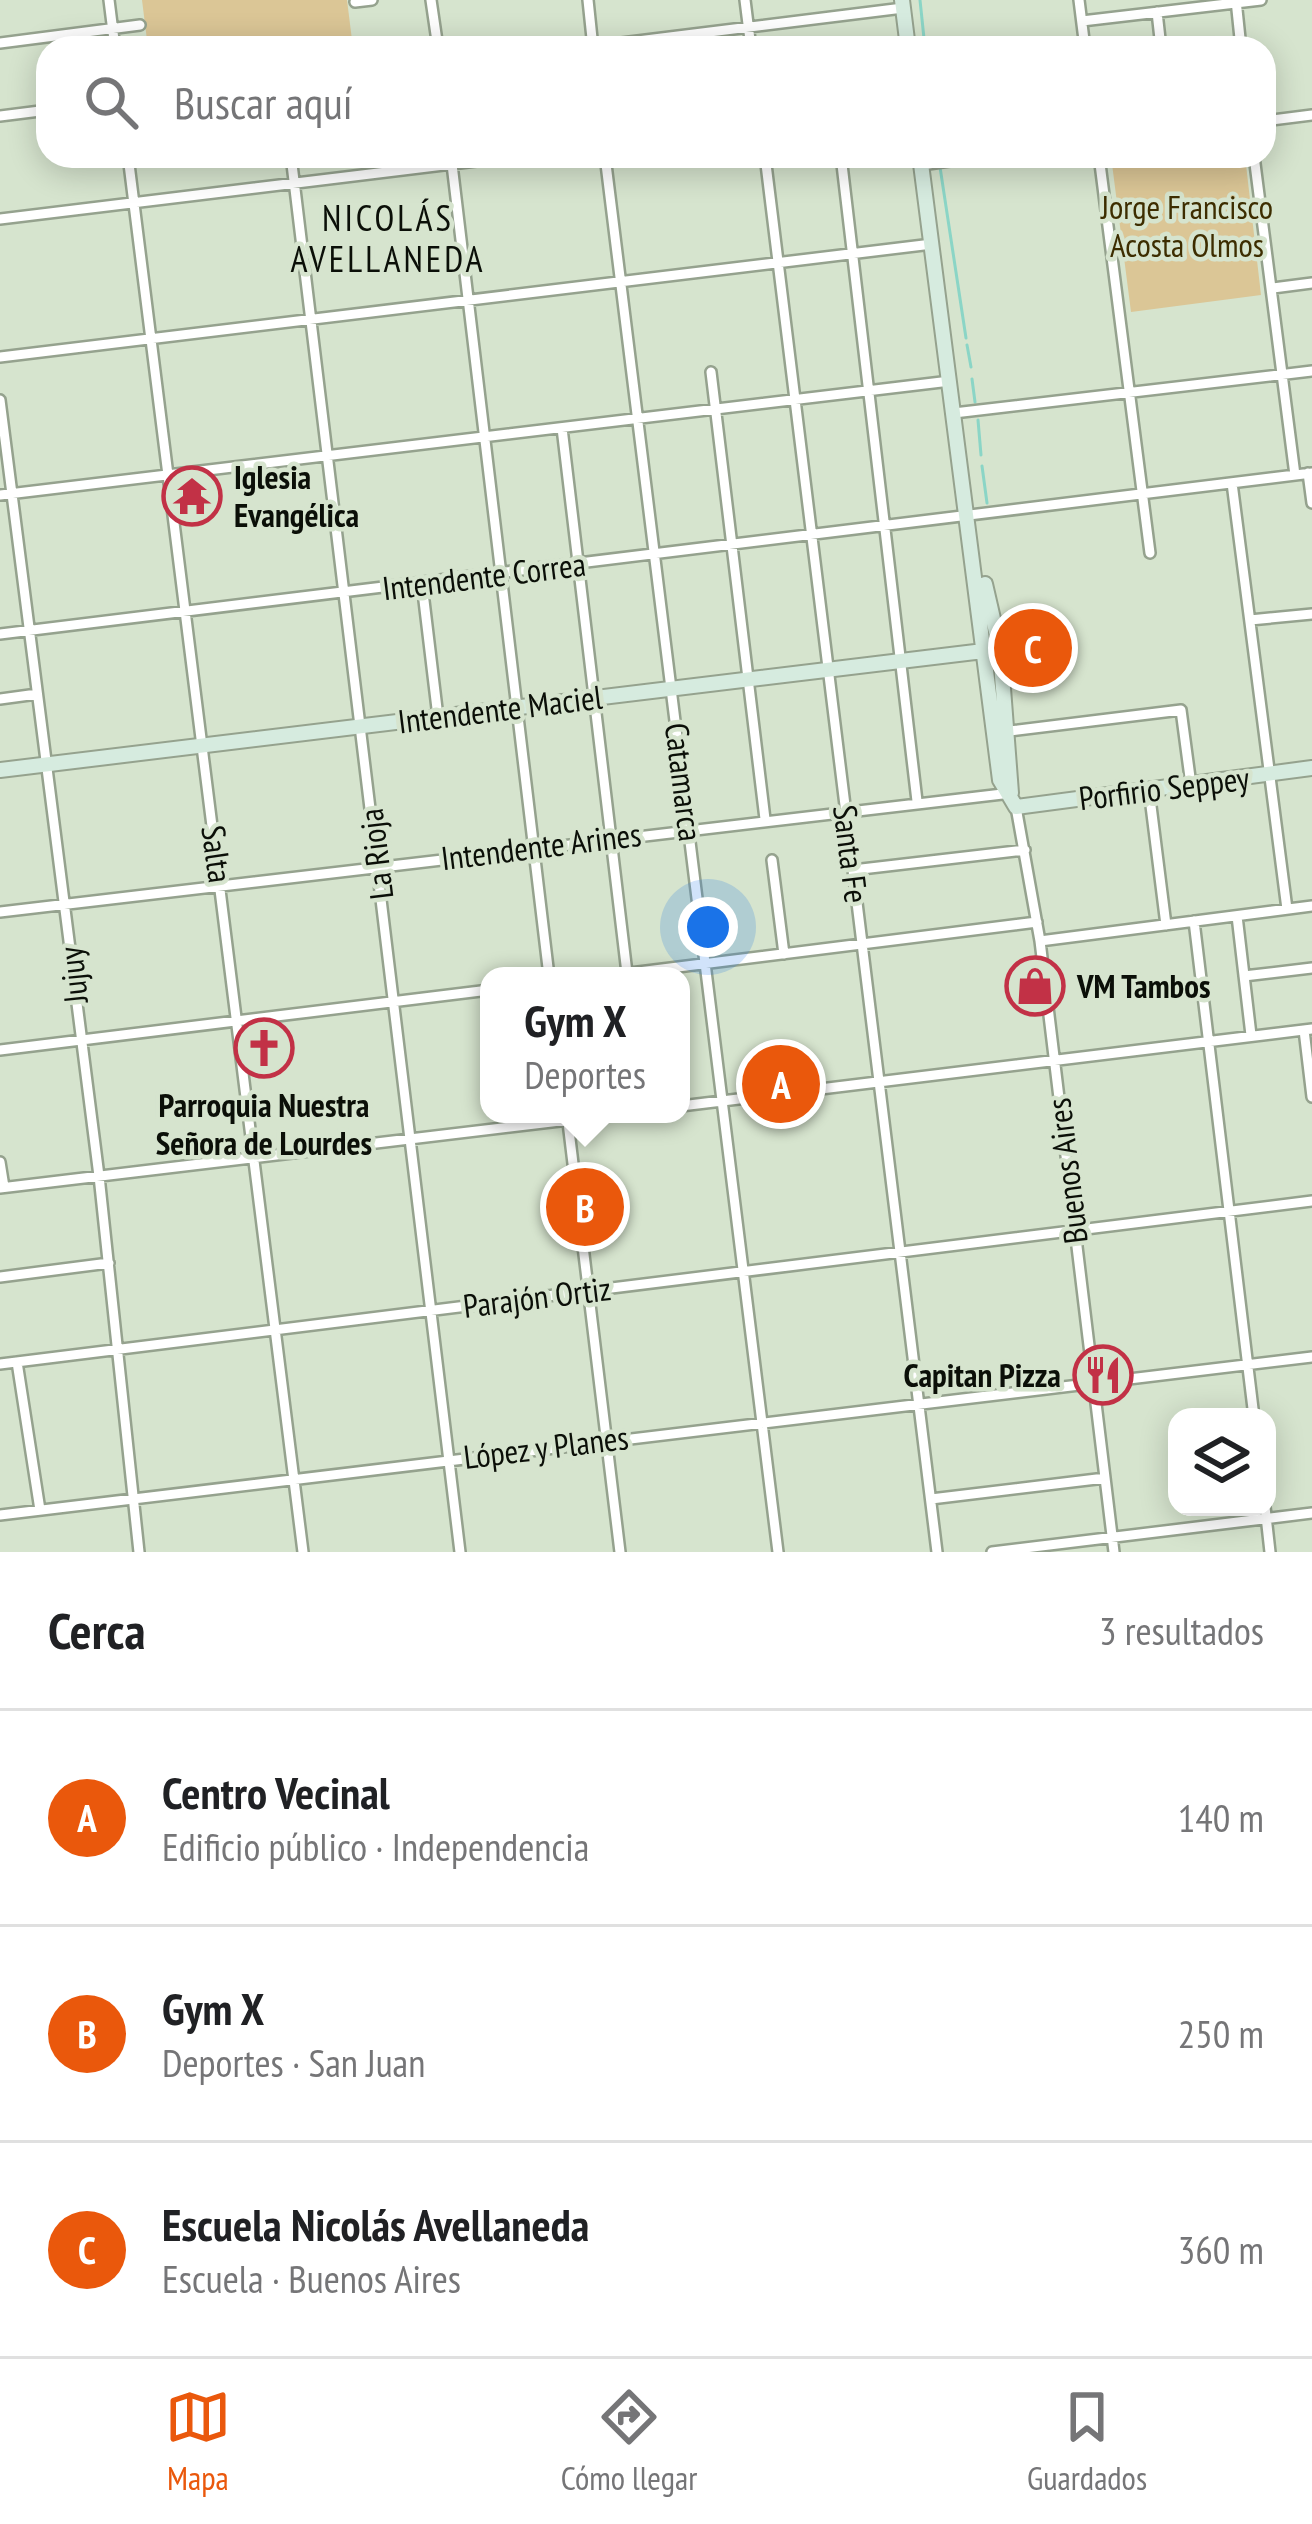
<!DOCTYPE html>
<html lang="es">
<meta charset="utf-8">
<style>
:root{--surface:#fff;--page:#f6f6f6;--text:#202124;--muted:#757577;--line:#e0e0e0;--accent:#ea580c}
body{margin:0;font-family:"PT Sans Narrow",sans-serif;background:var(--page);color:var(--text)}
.controls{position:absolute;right:36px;bottom:36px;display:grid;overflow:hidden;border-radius:24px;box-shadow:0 6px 30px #0003}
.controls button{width:108px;height:108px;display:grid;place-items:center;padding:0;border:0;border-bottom:3px solid var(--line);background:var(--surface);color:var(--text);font:60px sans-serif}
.you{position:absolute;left:708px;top:927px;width:42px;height:42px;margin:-30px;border:9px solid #fff;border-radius:50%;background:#1a73e8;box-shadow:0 0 0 18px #1a73e833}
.badge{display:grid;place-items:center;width:78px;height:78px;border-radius:50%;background:var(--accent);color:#fff;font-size:39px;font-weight:700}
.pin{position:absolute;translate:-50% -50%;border:6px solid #fff;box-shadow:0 3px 12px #0006}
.popup{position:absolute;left:480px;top:967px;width:210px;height:156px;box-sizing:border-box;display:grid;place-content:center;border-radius:24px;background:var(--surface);filter:drop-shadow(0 3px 9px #0005);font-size:39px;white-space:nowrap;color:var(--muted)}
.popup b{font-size:45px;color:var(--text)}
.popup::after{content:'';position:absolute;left:50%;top:100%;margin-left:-24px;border:24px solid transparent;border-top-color:var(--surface)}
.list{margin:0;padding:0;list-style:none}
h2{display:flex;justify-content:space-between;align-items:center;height:156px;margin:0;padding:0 48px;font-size:51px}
h2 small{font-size:39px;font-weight:400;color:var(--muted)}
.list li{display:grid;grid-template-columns:78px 1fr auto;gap:36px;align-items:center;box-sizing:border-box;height:216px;padding:0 48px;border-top:3px solid var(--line)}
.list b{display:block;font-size:45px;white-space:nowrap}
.list p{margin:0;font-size:39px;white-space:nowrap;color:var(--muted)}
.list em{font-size:39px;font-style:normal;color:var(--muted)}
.icon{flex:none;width:66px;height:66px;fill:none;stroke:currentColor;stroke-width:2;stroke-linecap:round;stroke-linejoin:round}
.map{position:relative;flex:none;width:1312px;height:1552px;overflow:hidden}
.search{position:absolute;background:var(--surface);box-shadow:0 6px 30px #0003;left:36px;right:36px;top:36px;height:132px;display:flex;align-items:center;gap:30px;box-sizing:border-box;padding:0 42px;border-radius:36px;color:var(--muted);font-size:45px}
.sheet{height:804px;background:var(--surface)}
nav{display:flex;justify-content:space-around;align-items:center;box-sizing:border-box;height:168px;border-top:3px solid var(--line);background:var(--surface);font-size:33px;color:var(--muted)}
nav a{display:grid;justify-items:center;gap:6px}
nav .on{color:var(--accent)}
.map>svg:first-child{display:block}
.green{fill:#dbc696}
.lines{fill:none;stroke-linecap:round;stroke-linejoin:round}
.stream{stroke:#8bd5c6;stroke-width:3}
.street-casing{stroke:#95a28e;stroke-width:14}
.secondary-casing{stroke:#95a28e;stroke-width:18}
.street{stroke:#fff;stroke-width:9}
.secondary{stroke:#d6ebdf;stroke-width:14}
.labels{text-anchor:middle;stroke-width:9;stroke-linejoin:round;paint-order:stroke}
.park-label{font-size:33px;fill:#3d2d00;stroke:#d6e4ce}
.poi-label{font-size:33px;font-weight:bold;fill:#0b0f08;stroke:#d6e4ce;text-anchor:start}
.street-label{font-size:33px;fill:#0b0f08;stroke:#d6e4ce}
.neighbourhood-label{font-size:36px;letter-spacing:3px;fill:#0b0f08;stroke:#d6e4ce}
</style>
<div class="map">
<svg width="1312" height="1552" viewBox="0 0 1312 1552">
<rect width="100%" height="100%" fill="#d6e4ce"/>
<!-- green -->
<path class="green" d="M142 0H347L353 48H148Z
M1111 156H1245L1261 295 1131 312Z"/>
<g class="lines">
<!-- stream -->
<path class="stream" d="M920 0 925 48
M940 167 966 338
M967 345 971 367
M972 379 975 402
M978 420 981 455
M982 466 987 503"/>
<!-- street casing -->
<g class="street-casing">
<path id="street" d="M109 0 115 48
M431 0 438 48
M588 0 593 48
M745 0 751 48
M1079 0 1085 48
M1236 0 1241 48
M355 2 372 0
M1157 12 1161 48
M1082 21 1261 0
M0 43 140 25
M581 48 903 8
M0 116 48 110
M1264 121 1312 115
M128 156 303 1552
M291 156 460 1552
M451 156 549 976
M605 156 778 1552
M765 156 937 1552
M841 156 917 801
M1099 156 1150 553
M1254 156 1295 475
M921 165 986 156
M0 219 518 156
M1273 288 1312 283
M0 357 932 244
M711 372 765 819
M0 400 99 1176 139 1552
M954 413 1312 371
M562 428 627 973
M1308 473 1312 503
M1232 483 1287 909
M0 495 950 381
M422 584 438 717
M1250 620 1312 614
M0 634 1312 473
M0 699 37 694
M1010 731 1181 710 1191 785
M1149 790 1166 925
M1016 807 1040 941 1114 1552
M772 860 784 954
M853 870 1025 850
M0 912 1011 793
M1237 916 1251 1035
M1194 921 1254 1417
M1040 941 1312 906
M606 976 1037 922
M1244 976 1312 968
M1304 1030 1312 1097
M0 1050 489 990
M681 1106 1312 1029
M567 1114 620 1552
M0 1162 4 1187
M0 1188 619 1114
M0 1277 109 1263
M17 1362 40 1510
M0 1364 1312 1201
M931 1499 1105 1478
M1265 1507 1270 1552
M0 1515 1312 1357
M992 1552 1312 1513"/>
</g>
<!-- secondary casing -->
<g class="secondary-casing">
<path id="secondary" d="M902 0 908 48
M920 156 1000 780 1016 807 1312 768
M985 584 1000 649 1011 793
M0 770 1000 649"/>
</g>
<!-- street -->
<use href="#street" class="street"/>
<!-- secondary -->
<use href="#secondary" class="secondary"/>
</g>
<!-- icons -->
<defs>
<g id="temple-ring" transform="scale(3)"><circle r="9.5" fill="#d6e4ce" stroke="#c23146" stroke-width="1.5"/><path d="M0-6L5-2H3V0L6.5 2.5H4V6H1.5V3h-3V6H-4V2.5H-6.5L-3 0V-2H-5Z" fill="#c23146"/></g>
<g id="shop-ring" transform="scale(3)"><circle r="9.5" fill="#d6e4ce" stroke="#c23146" stroke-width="1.5"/><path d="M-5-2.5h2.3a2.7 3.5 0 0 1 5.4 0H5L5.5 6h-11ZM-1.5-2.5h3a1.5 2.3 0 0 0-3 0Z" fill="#c23146"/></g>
<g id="church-ring" transform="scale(3)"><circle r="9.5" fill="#d6e4ce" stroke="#c23146" stroke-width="1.5"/><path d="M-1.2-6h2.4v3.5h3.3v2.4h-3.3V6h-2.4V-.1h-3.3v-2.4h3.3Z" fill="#c23146"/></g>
<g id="restaurant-ring" transform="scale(3)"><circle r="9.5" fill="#d6e4ce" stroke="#c23146" stroke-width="1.5"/><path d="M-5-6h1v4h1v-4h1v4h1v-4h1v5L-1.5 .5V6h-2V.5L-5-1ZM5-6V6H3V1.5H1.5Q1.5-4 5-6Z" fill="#c23146"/></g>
</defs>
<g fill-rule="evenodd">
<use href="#temple-ring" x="192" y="496"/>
<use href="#shop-ring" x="1035" y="986"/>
<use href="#church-ring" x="264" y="1048"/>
<use href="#restaurant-ring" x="1103" y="1375"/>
</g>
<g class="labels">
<!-- park labels -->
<g class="park-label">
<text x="1187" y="219">Jorge Francisco<tspan x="1187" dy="38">Acosta Olmos</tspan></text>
</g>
<!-- poi labels -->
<g class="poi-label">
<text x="234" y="489">Iglesia<tspan x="234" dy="38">Evangélica</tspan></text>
<text x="1077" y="998">VM Tambos</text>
<text x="264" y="1117" text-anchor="middle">Parroquia Nuestra<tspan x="264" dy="38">Señora de Lourdes</tspan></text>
<text x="1061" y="1387" text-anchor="end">Capitan Pizza</text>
</g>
<!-- street labels -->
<g class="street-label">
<text transform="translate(484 576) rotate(-7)" y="12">Intendente Correa</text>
<text transform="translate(500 709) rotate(-7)" y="12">Intendente Maciel</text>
<text transform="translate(684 782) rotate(83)" y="12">Catamarca</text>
<text transform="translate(1164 788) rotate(-7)" y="12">Porfirio Seppey</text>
<text transform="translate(541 846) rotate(-7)" y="12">Intendente Arines</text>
<text transform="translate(217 854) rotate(82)" y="12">Salta</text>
<text transform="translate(376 854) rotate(-97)" y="12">La Rioja</text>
<text transform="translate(851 854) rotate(83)" y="12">Santa Fe</text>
<text transform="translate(73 975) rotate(-96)" y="12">Jujuy</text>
<text transform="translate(1067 1171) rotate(-97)" y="12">Buenos Aires</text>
<text transform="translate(537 1297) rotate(-7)" y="12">Parajón Ortiz</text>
<text transform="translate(546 1447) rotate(-7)" y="12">López y Planes</text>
</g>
<!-- neighbourhood labels -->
<g class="neighbourhood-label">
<text x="388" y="231">NICOLÁS<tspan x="388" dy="41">AVELLANEDA</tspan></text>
</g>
</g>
</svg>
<div class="controls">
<button><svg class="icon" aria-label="layers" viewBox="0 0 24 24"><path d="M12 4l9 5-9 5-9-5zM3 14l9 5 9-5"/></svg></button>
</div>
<div class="you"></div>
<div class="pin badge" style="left:781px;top:1084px">A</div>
<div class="pin badge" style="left:585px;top:1207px">B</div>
<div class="popup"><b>Gym X</b>Deportes</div>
<div class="pin badge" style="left:1033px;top:648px">C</div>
<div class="search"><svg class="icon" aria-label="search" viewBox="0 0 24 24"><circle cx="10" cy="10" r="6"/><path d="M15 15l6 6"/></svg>Buscar aquí</div>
</div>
<section class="sheet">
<h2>Cerca<small>3 resultados</small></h2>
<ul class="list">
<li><span class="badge">A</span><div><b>Centro Vecinal</b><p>Edificio público · Independencia</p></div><em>140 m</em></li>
<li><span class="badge">B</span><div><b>Gym X</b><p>Deportes · San Juan</p></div><em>250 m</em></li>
<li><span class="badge">C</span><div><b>Escuela Nicolás Avellaneda</b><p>Escuela · Buenos Aires</p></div><em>360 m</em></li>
</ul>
</section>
<nav>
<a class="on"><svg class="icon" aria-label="map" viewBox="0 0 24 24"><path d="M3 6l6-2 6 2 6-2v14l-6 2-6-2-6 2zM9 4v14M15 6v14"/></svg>Mapa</a>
<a><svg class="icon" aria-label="directions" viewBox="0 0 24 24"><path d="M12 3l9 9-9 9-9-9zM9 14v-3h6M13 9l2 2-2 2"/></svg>Cómo llegar</a>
<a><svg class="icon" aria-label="saved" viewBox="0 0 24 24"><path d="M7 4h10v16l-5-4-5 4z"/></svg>Guardados</a>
</nav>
